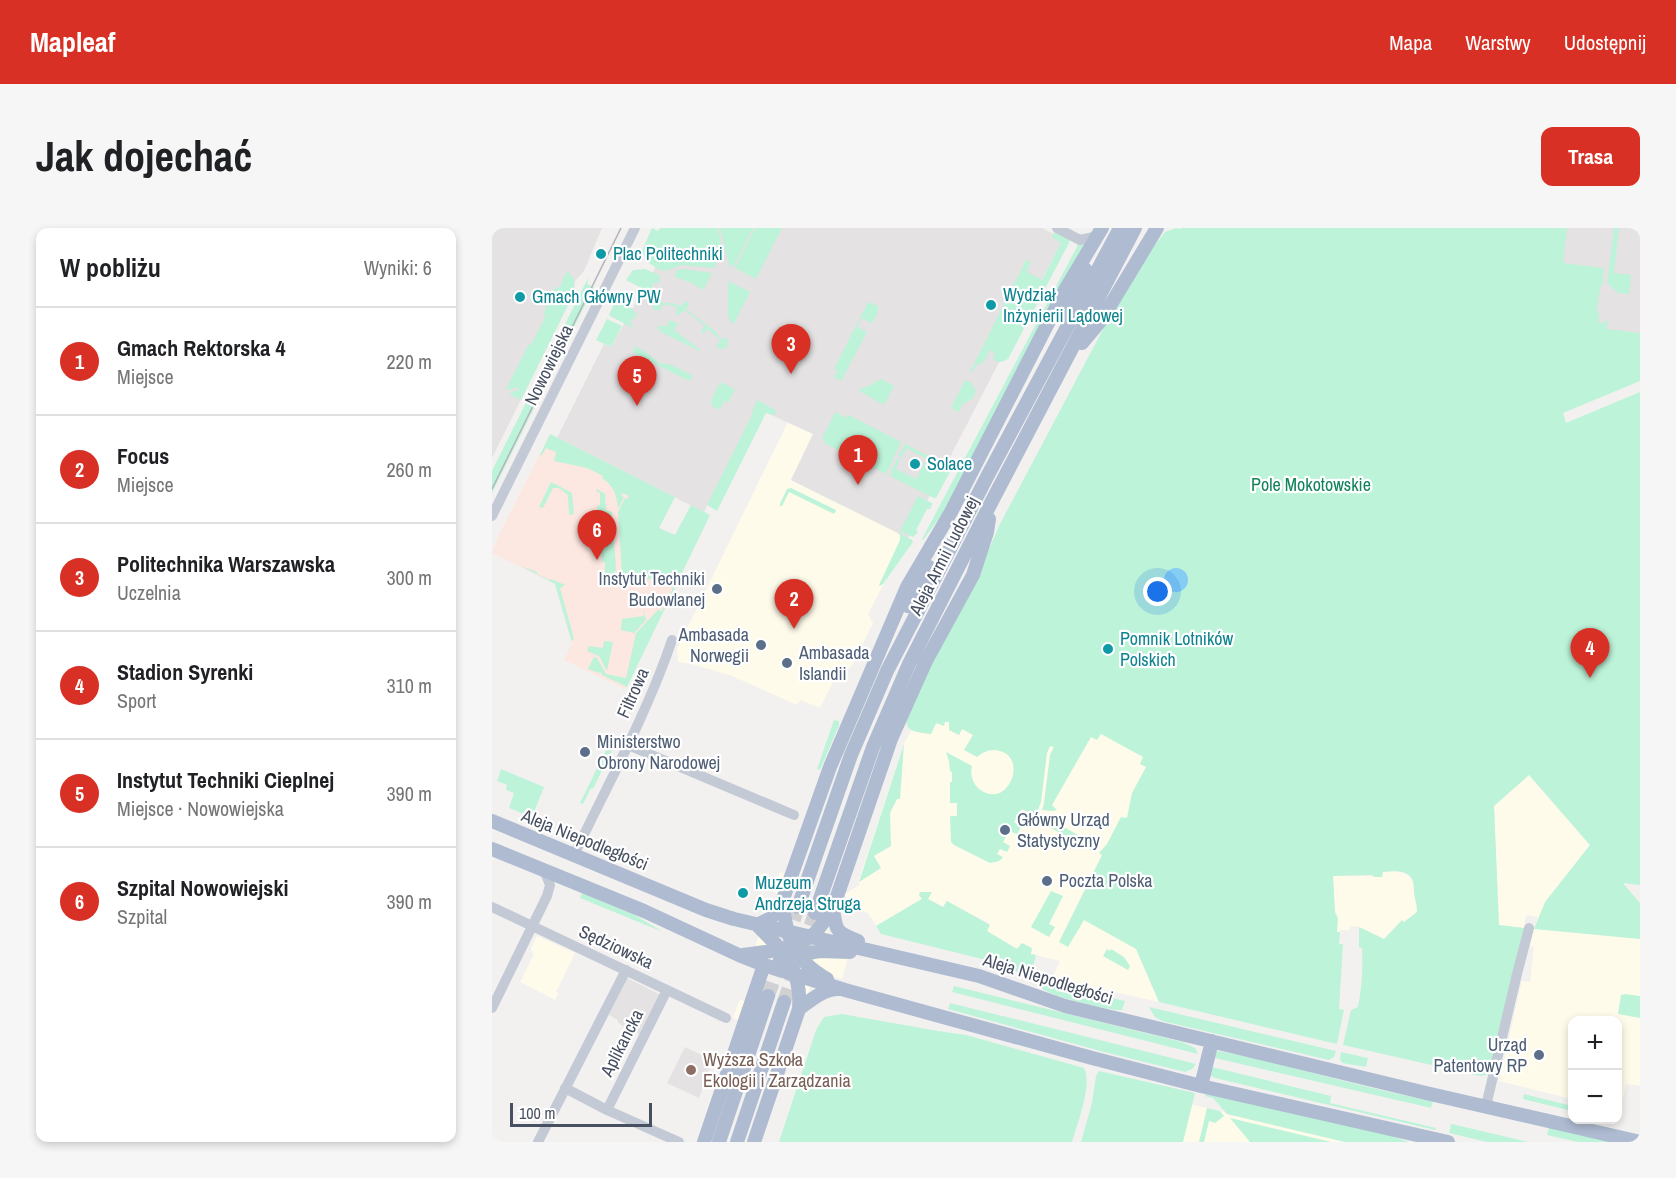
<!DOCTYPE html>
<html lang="pl">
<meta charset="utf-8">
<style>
:root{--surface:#fff;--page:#f6f6f6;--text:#202124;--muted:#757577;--line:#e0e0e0;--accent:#d93025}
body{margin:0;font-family:"Archivo Narrow",sans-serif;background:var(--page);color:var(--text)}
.controls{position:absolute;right:18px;bottom:18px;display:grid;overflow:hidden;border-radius:12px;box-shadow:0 3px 9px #0003}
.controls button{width:54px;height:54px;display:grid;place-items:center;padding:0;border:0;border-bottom:2px solid var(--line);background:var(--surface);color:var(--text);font:30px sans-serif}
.scale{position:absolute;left:18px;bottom:15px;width:142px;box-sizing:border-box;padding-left:6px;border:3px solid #475060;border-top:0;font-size:16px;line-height:21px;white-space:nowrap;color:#475060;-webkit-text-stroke:4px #fff;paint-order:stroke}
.you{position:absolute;left:666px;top:364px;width:21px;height:21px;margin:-15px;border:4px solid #fff;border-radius:50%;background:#1a73e8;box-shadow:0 0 0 9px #1a73e833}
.badge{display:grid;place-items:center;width:39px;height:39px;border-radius:50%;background:var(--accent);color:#fff;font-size:20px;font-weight:700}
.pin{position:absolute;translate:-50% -50px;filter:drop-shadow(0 2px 3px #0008)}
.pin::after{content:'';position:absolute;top:32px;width:21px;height:18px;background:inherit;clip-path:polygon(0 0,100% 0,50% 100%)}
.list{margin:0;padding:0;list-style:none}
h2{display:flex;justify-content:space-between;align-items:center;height:78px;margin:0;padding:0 24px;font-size:26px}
h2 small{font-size:20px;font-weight:400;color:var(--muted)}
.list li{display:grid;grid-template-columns:39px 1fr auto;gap:18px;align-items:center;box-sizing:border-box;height:108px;padding:0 24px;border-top:2px solid var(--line)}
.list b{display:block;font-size:22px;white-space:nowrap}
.list p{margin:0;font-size:20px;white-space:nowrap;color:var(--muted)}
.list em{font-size:20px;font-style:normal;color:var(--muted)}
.map{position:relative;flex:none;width:1148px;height:914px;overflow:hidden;border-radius:12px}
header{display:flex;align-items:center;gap:36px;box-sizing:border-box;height:84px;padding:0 30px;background:var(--accent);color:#fff}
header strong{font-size:28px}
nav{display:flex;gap:33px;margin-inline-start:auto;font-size:21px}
.intro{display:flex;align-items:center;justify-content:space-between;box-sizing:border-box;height:144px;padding:0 36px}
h1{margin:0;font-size:42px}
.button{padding:15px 27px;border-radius:12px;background:var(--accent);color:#fff;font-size:21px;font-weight:700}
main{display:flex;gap:36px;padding:0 36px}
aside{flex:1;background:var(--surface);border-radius:12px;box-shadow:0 3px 9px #0003}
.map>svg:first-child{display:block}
.commercial{fill:#fefbea}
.education{fill:#e4e2e2}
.medical{fill:#fde7e1}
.green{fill:#bdf3d9}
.water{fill:#86cdf3}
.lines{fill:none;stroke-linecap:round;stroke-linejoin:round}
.major-tunnel{stroke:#d1d1d3;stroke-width:14;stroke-dasharray:14 7;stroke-linecap:butt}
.minor{stroke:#c3cad6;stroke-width:10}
.major{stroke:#aebbd1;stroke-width:14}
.tram{stroke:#b2b4bb;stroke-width:1.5}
.culture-dot{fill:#0f9aa8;stroke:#fff;stroke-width:2}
.service-dot{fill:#5c6f8a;stroke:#fff;stroke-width:2}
.education-dot{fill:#8d6e63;stroke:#fff;stroke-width:2}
.labels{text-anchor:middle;stroke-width:4.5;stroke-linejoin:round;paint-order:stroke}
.culture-label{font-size:18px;fill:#0d838f;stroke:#fff;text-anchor:start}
.street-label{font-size:18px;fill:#475060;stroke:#fff}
.park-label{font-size:18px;fill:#10835a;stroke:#fff}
.service-label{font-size:18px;fill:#4e5e75;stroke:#fff;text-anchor:start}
.education-label{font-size:18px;fill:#785e54;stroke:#fff;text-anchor:start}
</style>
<header>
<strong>Mapleaf</strong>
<nav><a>Mapa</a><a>Warstwy</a><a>Udostępnij</a></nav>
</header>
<div class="intro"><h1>Jak dojechać</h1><a class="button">Trasa</a></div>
<main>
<aside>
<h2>W pobliżu<small>Wyniki: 6</small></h2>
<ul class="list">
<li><span class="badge">1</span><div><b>Gmach Rektorska 4</b><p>Miejsce</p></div><em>220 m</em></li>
<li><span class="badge">2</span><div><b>Focus</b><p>Miejsce</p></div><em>260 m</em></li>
<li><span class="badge">3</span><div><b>Politechnika Warszawska</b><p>Uczelnia</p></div><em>300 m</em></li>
<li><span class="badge">4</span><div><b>Stadion Syrenki</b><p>Sport</p></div><em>310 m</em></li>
<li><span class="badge">5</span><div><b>Instytut Techniki Cieplnej</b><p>Miejsce · Nowowiejska</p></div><em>390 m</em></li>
<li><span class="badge">6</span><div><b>Szpital Nowowiejski</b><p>Szpital</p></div><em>390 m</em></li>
</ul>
</aside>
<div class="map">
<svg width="1148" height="914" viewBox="0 0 1148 914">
<rect width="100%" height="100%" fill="#f3f1f0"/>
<!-- commercial -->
<path class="commercial" d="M296 194 321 206 299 252 416 310 376 386 381 395 359 439 344 448 328 480 308 472 305 477 240 448 200 436 186 434 185 421Z
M464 458 675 494 644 721 667 774 560 750 568 733 539 726 529 715 526 721 494 703 498 696 455 673 451 679 436 671 439 665 384 698 376 685 361 681 352 666 368 657 366 654 412 516 419 503 439 506Z
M1037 547 1148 675V858L1134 856 1128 881H1126V792H1080V871L1007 853 1030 753 1038 754 1042 719 1037 718 1046 689 1034 687 1032 700 1007 697 1002 578Z
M906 643 916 647 921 653 922 667 925 672V684L892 711 867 699 858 698 857 702H848V704H845V690L843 685 841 648H890V644Z
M288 644 293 646 291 651 302 656 256 795 241 790 248 771 253 774 269 726 262 723 268 705 275 707 286 666 281 664Z
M336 676 350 683 347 691 340 689 331 718 357 725 354 737 350 751 323 744 302 809 294 806Z
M45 708 83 725 64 764 66 765 63 772 28 754 42 726 40 724 39 720Z
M607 855 732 884 735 886 853 914H593Z"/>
<!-- education -->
<path class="education" d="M0 0H110L92 43 83 53 82 65 0 230Z
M183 0H550L571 11 416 310 299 252 321 206 264 180 212 284 65 210 112 116 119 119 161 44Z
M1067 0H1148V133L1067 166Z
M135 750 171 768 151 808 129 797 125 793 126 792 117 787Z
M193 819 220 832 207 870 175 855Z"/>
<!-- medical -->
<path class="medical" d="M58 206 183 269 167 300 183 307 199 277 218 287 133 461 72 432 80 415 63 356 0 325 5 311Z"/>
<!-- green -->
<path class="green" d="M160 0 166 3 168 0H226L232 31V33L227 31 222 40 190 37 172 43C161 39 154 35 150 23Z
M228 0H261L242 38 240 39 237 37Z
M263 0H290L264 51 243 40Z
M684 0 688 1 689 0H1075L1071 35 1112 40 1110 58 1108 59 1105 83 1107 86 1106 94 1111 95 1116 91 1115 101 1148 105V153L1071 185 1074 195 1148 164V657L1131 655 1148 675V711L1042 701 1053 674 1098 617 1037 547 1002 578 1007 697 1032 700 999 846 988 848 851 817 859 782 866 779C870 759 871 741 870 720L867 719V699L892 711 910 692 912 694 925 684C925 676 923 672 922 665 922 661 922 658 921 654 918 641 901 643 891 644L890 649H882L880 647 841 648 843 684 846 690 845 704H848L847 716H851L847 781 852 782 845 816 667 774 644 721 592 692 576 719 567 714 610 627 607 625 615 616 629 589 635 590 640 565 654 539 648 536 651 529 609 506 605 512 599 509 560 577 565 582 561 583 550 582 552 575 558 527 562 519 558 518 555 525 549 574 545 585 539 586 530 581 522 594 529 599 525 606 517 603 511 614 518 618 515 624 508 621 505 626 511 629C508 634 503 634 498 635L462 617 459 614 458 588H465V575H458V554H460V544L458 543 457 533 454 524 480 538C478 546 480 554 486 560 516 586 540 524 502 522 495 522 490 525 485 529L472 522 481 507 470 501 467 507 457 502V494H453L452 498 444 495 439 506C412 503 410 499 420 475L489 339 508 296 618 88 654 28 673 4Z
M1122 0H1127L1122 45 1139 47 1137 66 1126 65 1115 55Z
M564 4 578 11 577 15 516 131C510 134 506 136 501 130L503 125 496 122C497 130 492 132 488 137L485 136 480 145 478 144 534 32 539 34 535 44 550 52 569 15 560 9 561 5Z
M587 15H593L563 67 452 284 431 312 430 311Z
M153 41 167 47 168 54 160 56 161 61 159 63H155L134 52 141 42Z
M190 41 220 45 211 62 200 55 183 49 184 43Z
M75 43 82 51V65L29 172 17 166 24 162 27 163 25 159 17 162 14 161 37 116 39 117 54 88 51 86 64 59 67 60Z
M97 48 95 56 102 59 0 265V243Z
M236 53 258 64 241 97 236 89Z
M167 69 170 75H180L189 78 193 74H196L197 76 194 81 224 104 228 111 233 110 236 111 235 119 230 121 225 120V116L229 113 216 101 212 105H210L209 103 213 98 193 82 186 87 184 85 185 79 171 76 168 83 162 81C158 76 160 69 167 69Z
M124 72 138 79 144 85V89L138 92 141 100 118 88 117 87Z
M376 74 386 78V84L380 95 369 90 365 99 375 104 349 153 339 147 343 148 346 143 342 141Z
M115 91 130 98 119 119 104 112Z
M178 92 186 96 182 102 208 122 207 123 167 103 166 98H175Z
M143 118 155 125 167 135 180 137 201 148 197 153 141 125Z
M389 151 402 158 393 176 388 175 366 162 381 156V155Z
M473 152 481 156 480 159 483 160C485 168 478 174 471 175L467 184 459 180Z
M228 154 243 161 236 175 232 173 228 182 220 178 219 173Z
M265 172 285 183 282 187 274 185 225 283 215 277 261 185 260 184Z
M343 184 355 190 357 187 409 214 394 246 332 215 333 213 330 211Z
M58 206 183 269 167 300 183 307 199 277 218 287 135 459 110 447V446L108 444 107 445 96 441 102 429 105 430 114 446 134 450 144 405 166 382 170 383 181 360 174 356V353L165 349 148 353 146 346 136 347 137 354 128 355 127 350 130 345 126 284 133 270 135 271 137 268 131 265 129 268 132 269 126 281C125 267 122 258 110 250L111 248 95 240 62 233 64 224 54 220 50 227H48Z
M413 216 460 240 444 270H442L398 248 400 243 399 242 406 230 408 231 404 241 424 251 435 231 414 220 410 229 406 228Z
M59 254 80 265 82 286 78 287 77 286 76 267 67 260H61L51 280 47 279Z
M299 260 344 282 342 286 297 264 290 278H288V276L295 261Z
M105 261 113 266 114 282 120 284 124 342 120 349H113V334H110L105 278 108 277V265L104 263Z
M426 268 440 275V277L438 281H435L424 302 426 304 421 309 408 303Z
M405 304 420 312 421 314 391 356 388 358 387 357 408 312V307Z
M29 338 45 344V346L58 352 59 351 73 357 68 360 82 411 80 412V415L63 356Z
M151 380 154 392 142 405 129 402 130 391 152 388Z
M112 413 121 414 115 443 107 428 95 423 97 418 111 420Z
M342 492 347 493V497L328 542 325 541Z
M117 516 122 518 101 561 99 560 91 576 88 575Z
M412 516 408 571H405L398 585 399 618 382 628 389 640 367 654Z
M9 541 52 559 40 589 17 580 22 565 14 562 15 557 5 553Z
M547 591 560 592 596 613 600 618V623L545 592Z
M559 663 571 668 557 696 563 699 557 709 539 699Z
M428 664H440L436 671 451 679 455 673 498 697 495 703 525 721 530 715 540 720 539 726 544 727 539 748 528 745 490 731 389 706 384 698 430 671 427 667Z
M90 665 141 686 171 704 88 670Z
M615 721 618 723 619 721 632 729 638 738 636 742 611 728Z
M549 754 633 773 630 782C617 783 563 769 552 762 548 759 549 759 549 754Z
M462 758 690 814 703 820 706 826 460 764Z
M1133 766 1148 768V790L1126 786 1129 767Z
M458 775 704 836 700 841 693 844 612 824 456 781Z
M657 779 844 823 842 829 837 832 670 793 663 789Z
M350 786 446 803 474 807 592 840C601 856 585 896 580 914H287L324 802 332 789Z
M727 823C799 837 869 860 941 873L939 880 723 830 724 824Z
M849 824 876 830 874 839 850 835 848 831Z
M720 839 839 868 838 875 944 900 943 902 723 850 719 848Z
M607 843 703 865 691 914H589L600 875 604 848Z
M715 865 900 908 917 914H853L735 886 721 870 713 868Z
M1032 866 1080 878V883L1031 871Z
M715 880 728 883 732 888 723 895 717 893 712 914H707Z
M738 890 839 914H758Z
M959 896H960L1036 914H995L957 905Z
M1057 899 1119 914H1086L1055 907Z"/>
<!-- water -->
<path class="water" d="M672 352a12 12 0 1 1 24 0a12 12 0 1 1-24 0Z"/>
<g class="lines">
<!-- major-tunnel -->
<path class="major-tunnel" d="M295 712 306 679
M312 718 323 685
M276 768 289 730
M292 774 304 739"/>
<!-- minor -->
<path class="minor" d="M565 0 588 12 606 8
M0 288 143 0
M136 517 302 587
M82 627C116 556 155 486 180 412
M0 679 234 790
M0 780 55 668 58 657 52 642
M73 860 115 882 187 914
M994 878 1025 746 1037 700
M115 882 175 762
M46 914 134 742"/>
<!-- major -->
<path class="major" d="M572 86 593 41
M590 115 610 91 665 0
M416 378 437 339
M0 593 214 682 242 691 487 748 573 778 934 865 1148 914
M0 621 152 683 249 728 272 737 353 762 600 830 709 858 956 914
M290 674C296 711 300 731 335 751
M306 679 359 527 395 443 496 247 628 0
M341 680C344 704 344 704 366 713
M323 685 381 519 417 436 500 273 643 0
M265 697 279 690 290 674 338 539 415 359 459 284 573 62 610 0
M251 727C275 724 306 721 324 704 330 697 335 688 341 680L399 511 434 433 481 347 495 304 497 291
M288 731 328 723 358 724
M307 781C319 772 331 761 347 761
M709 858 720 813
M212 914 272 737
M227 914 276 768
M245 914 292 774
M262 914 307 781C310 740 291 723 265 697"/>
<!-- tram -->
<path class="tram" d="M0 261 129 0"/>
</g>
<!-- markers -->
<g class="culture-dot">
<circle cx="109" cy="26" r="6"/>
<circle cx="28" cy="69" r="6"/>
<circle cx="499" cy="77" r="6"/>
<circle cx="423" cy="236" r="6"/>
<circle cx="616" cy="421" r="6"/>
<circle cx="251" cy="665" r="6"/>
</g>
<g class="service-dot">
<circle cx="225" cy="361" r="6"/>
<circle cx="269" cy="417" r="6"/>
<circle cx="295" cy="435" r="6"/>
<circle cx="93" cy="524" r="6"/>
<circle cx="513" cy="602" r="6"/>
<circle cx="555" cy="653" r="6"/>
<circle cx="1047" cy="827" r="6"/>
</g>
<circle class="education-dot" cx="199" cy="842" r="6"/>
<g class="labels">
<!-- culture labels -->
<g class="culture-label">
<text x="121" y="32">Plac Politechniki</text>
<text x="511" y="73">Wydział<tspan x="511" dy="21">Inżynierii Lądowej</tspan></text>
<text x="40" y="75">Gmach Główny PW</text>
<text x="435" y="242">Solace</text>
<text x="628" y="417">Pomnik Lotników<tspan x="628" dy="21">Polskich</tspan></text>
<text x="263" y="661">Muzeum<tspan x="263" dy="21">Andrzeja Struga</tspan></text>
</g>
<!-- street labels -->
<g class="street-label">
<text transform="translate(57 137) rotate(-64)" y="6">Nowowiejska</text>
<text transform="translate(452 328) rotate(-63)" y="6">Aleja Armii Ludowej</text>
<text transform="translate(141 465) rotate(-66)" y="6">Filtrowa</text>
<text transform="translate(93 612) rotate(22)" y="6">Aleja Niepodległości</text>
<text transform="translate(124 719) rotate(25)" y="6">Sędziowska</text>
<text transform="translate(556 751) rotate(17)" y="6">Aleja Niepodległości</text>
<text transform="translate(130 815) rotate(-63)" y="6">Aplikancka</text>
</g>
<!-- park labels -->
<g class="park-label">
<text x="819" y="263">Pole Mokotowskie</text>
</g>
<!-- service labels -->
<g class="service-label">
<text x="213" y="357" text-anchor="end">Instytut Techniki<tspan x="213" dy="21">Budowlanej</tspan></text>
<text x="257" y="413" text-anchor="end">Ambasada<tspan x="257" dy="21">Norwegii</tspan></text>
<text x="307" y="431">Ambasada<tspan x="307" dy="21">Islandii</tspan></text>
<text x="105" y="520">Ministerstwo<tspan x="105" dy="21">Obrony Narodowej</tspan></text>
<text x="525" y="598">Główny Urząd<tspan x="525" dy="21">Statystyczny</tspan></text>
<text x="567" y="659">Poczta Polska</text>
<text x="1035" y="823" text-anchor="end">Urząd<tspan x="1035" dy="21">Patentowy RP</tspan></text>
</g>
<!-- education labels -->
<g class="education-label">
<text x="211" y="838">Wyższa Szkoła<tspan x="211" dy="21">Ekologii i Zarządzania</tspan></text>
</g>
</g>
</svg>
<div class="controls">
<button>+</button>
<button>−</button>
</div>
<div class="scale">100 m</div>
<div class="you"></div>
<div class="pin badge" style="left:366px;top:257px">1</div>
<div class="pin badge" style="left:302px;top:401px">2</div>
<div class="pin badge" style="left:299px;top:146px">3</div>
<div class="pin badge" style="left:1098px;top:450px">4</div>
<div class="pin badge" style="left:145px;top:178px">5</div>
<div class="pin badge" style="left:105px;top:332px">6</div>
</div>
</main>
